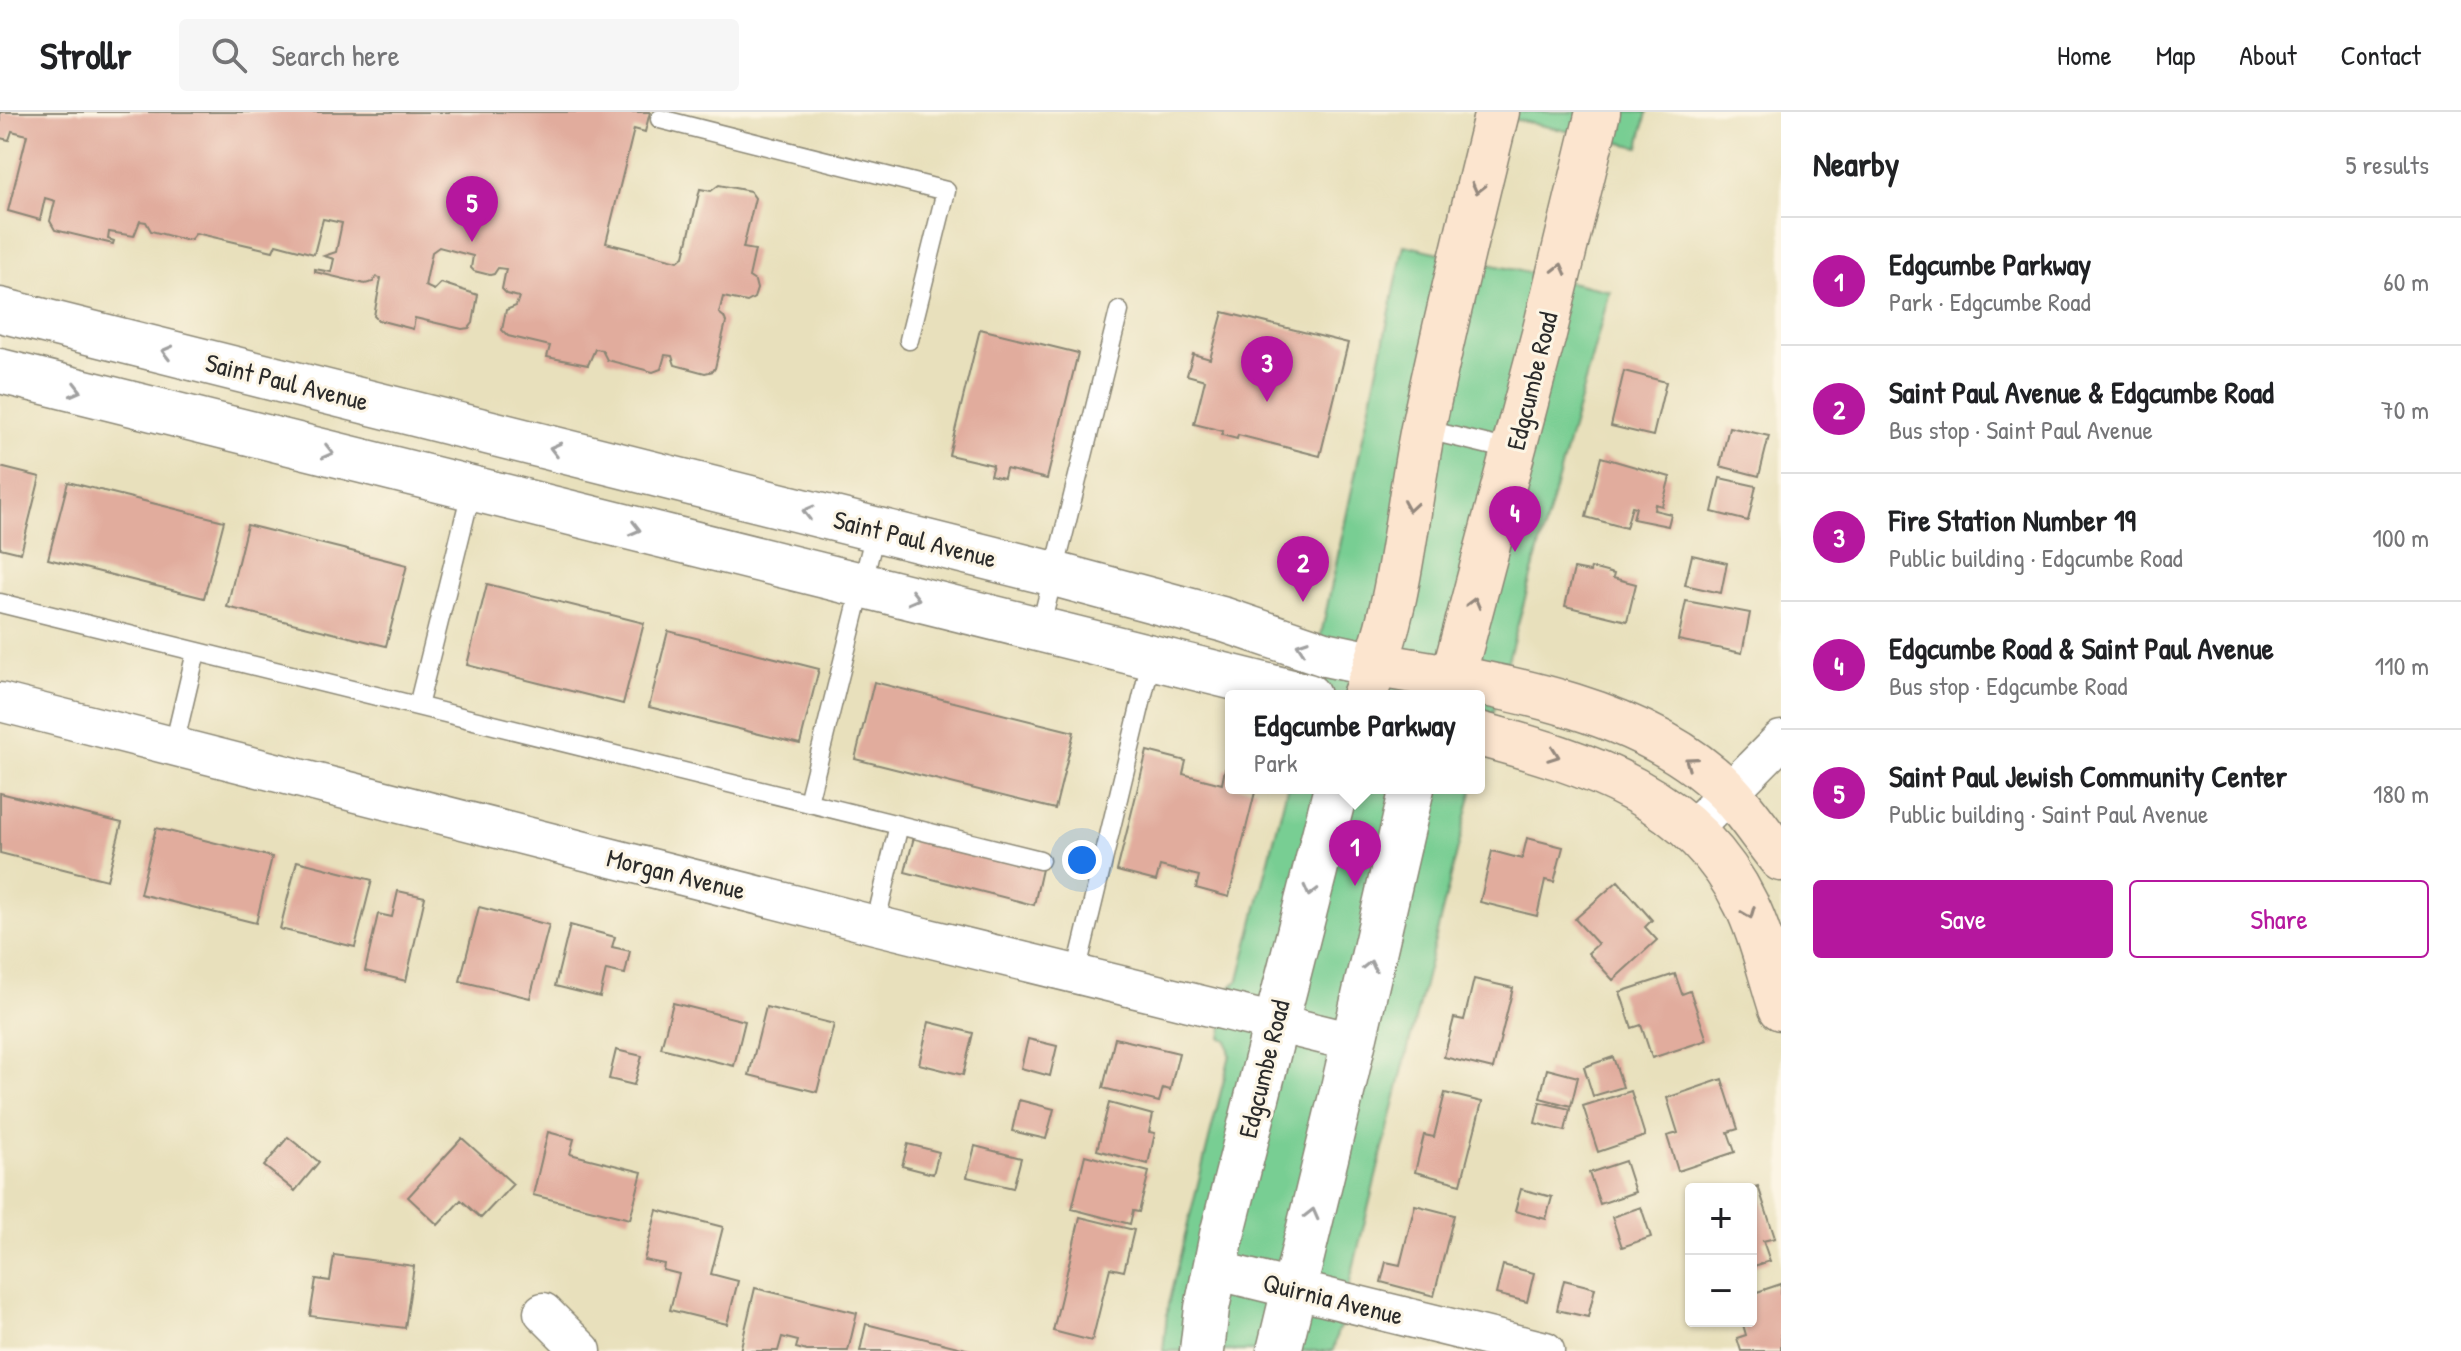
<!DOCTYPE html>
<meta charset="utf-8">
<style>
:root{--surface:#fff;--page:#f6f6f6;--text:#202124;--muted:#757577;--line:#e0e0e0;--accent:#b5179e}
body{margin:0;font-family:"Patrick Hand",sans-serif;background:var(--page);color:var(--text)}
.controls{position:absolute;right:24px;bottom:24px;display:grid;overflow:hidden;border-radius:8px;box-shadow:0 2px 6px #0004}
.controls button{width:72px;height:72px;display:grid;place-items:center;padding:0;border:0;border-bottom:2px solid var(--line);background:var(--surface);color:var(--text);font:40px sans-serif}
.you{position:absolute;left:1082px;top:748px;width:28px;height:28px;margin:-20px;border:6px solid #fff;border-radius:50%;background:#1a73e8;box-shadow:0 0 0 12px #1a73e833}
.badge{display:grid;place-items:center;width:52px;height:52px;border-radius:50%;background:var(--accent);color:#fff;font-size:26px;font-weight:700}
.pin{position:absolute;translate:-50% -66px;filter:drop-shadow(0 2px 4px #0008)}
.pin::after{content:'';position:absolute;top:42px;width:28px;height:24px;background:inherit;clip-path:polygon(0 0,100% 0,50% 100%)}
.popup{position:absolute;left:1225px;top:578px;width:260px;height:104px;box-sizing:border-box;display:grid;place-content:center;border-radius:8px;background:var(--surface);filter:drop-shadow(0 2px 6px #0005);font-size:26px;white-space:nowrap;color:var(--muted)}
.popup b{font-size:30px;color:var(--text)}
.popup::after{content:'';position:absolute;left:50%;top:100%;margin-left:-16px;border:16px solid transparent;border-top-color:var(--surface)}
.list{margin:0;padding:0;list-style:none}
h2{display:flex;justify-content:space-between;align-items:center;height:104px;margin:0;padding:0 32px;font-size:34px}
h2 small{font-size:26px;font-weight:400;color:var(--muted)}
.list li{display:grid;grid-template-columns:52px 1fr auto;gap:24px;align-items:center;box-sizing:border-box;height:128px;padding:0 32px;border-top:2px solid var(--line)}
.list b{display:block;font-size:30px;white-space:nowrap}
.list p{margin:0;font-size:26px;white-space:nowrap;color:var(--muted)}
.list em{font-size:26px;font-style:normal;color:var(--muted)}
.actions{display:flex;gap:16px;padding:24px 32px}
.actions a{flex:1;padding:18px 0;border:2px solid var(--accent);border-radius:8px;text-align:center;font-size:28px;color:var(--accent)}
.actions .main{background:var(--accent);color:#fff}
.icon{flex:none;width:44px;height:44px;fill:none;stroke:currentColor;stroke-width:2;stroke-linecap:round;stroke-linejoin:round}
.map{position:relative;flex:none;width:1781px;height:1239px;overflow:hidden}
header{display:flex;align-items:center;gap:48px;box-sizing:border-box;height:112px;padding:0 40px;background:var(--surface);border-bottom:2px solid var(--line)}
header strong{font-size:38px}
nav{display:flex;gap:44px;margin-inline-start:auto;font-size:28px}
.search{width:560px;height:72px;background:var(--page);display:flex;align-items:center;gap:20px;box-sizing:border-box;padding:0 28px;border-radius:8px;color:var(--muted);font-size:30px}
main{display:flex}
aside{flex:1;background:var(--surface)}
.map>svg:first-child{display:block}
.green{fill:#78ce93;stroke:#527c5f;stroke-width:2}
.building{fill:#e1ac9d}
.lines{fill:none;stroke-linecap:round;stroke-linejoin:round}
.service-casing{stroke:#8a8674;stroke-width:21}
.minor-casing{stroke:#8a8674;stroke-width:41}
.tertiary-casing{stroke:#8a8674;stroke-width:47}
.secondary-casing{stroke:#8a8674;stroke-width:47}
.service{stroke:#fff;stroke-width:18}
.minor{stroke:#fff;stroke-width:38}
.tertiary{stroke:#fff;stroke-width:44}
.secondary{stroke:#fce5cf;stroke-width:44}
.oneway{stroke:#94887d}
.oneway2{stroke:#a0a0a0}
.labels{text-anchor:middle;stroke-width:6;stroke-linejoin:round;paint-order:stroke}
.street-label{font-size:26px;fill:#2b2b2b;stroke:#fcf5e5}
</style>
<header>
<strong>Strollr</strong>
<div class="search"><svg class="icon" aria-label="search" viewBox="0 0 24 24"><circle cx="10" cy="10" r="6"/><path d="M15 15l6 6"/></svg>Search here</div>
<nav><a>Home</a><a>Map</a><a>About</a><a>Contact</a></nav>
</header>
<main>
<div class="map">
<svg width="1781" height="1239" viewBox="0 0 1781 1239">
<rect width="100%" height="100%" fill="#fcf5e5"/>
<filter id="ink" filterUnits="userSpaceOnUse"><feTurbulence type="fractalNoise" baseFrequency=".0125" numOctaves="2"/><feDisplacementMap in="SourceGraphic" scale="16" xChannelSelector="R" yChannelSelector="G"/><feConvolveMatrix kernelMatrix="1 2 1 2 8 2 1 2 1" color-interpolation-filters="sRGB"/></filter>
<filter id="wash" filterUnits="userSpaceOnUse"><feTurbulence type="fractalNoise" baseFrequency=".006" numOctaves="4" result="noise"/><feDisplacementMap in="SourceGraphic" scale="32" xChannelSelector="R" yChannelSelector="G"/><feGaussianBlur stdDeviation="1.8" result="paint"/><feColorMatrix in="noise" values="0 0 0 0 0 0 0 0 0 0 0 0 0 0 0 0 0 1.4 0 .05"/><feComposite in="paint" operator="in"/></filter>
<g filter="url(#wash)">
<rect width="100%" height="100%" fill="#e8e0bc"/>
<!-- green -->
<path class="green" d="M1480 0H1647L1639 35Z
M1404 133 1610 179 1479 653V584H1308Z
M1287 676H1473L1349 1173 1345 1210 1338 1218 1333 1239H1163L1168 1192 1230 943 1227 928 1221 926 1229 877 1239 867Z"/>
<g id="blocks">
<!-- building -->
<path class="building" d="M0 0H650L645 20 634 17 606 131 678 149 684 144 700 77 711 79 719 73 750 79 755 86 743 136 755 138 749 165 755 169 757 177 754 186 747 190 723 185 719 201 724 205 726 210 715 256 713 259 705 261 675 253 672 244 665 243 661 257 653 260 607 248 602 238 595 237 588 253 547 245 550 234 508 224 502 218 506 198 516 194 519 185 507 182 502 177 506 157 498 156 494 162 490 163 474 159 471 156 473 144 439 135 432 140 425 174 434 178 441 171 478 183 473 211 469 216 462 217 415 206 413 217 378 208 374 204 381 166 376 165 373 170 365 172 315 160V157L331 160 334 147 324 144 336 140 342 111 323 107 314 142 276 132 273 139 196 121 191 127 185 128 151 119 146 110 140 109 134 124 109 120 108 127 114 129 113 132 55 118 50 109 55 89 45 86 40 108 8 99 27 23 12 19 9 28 0 26Z
M1223 200 1348 231 1320 344 1238 323 1237 327 1222 323 1223 319 1194 312 1205 268 1187 263 1193 242 1210 247Z
M980 217 1078 241 1047 367 1006 357 1004 366 990 363 993 353 949 343Z
M1624 259 1666 270 1653 324 1611 314Z
M1729 315 1769 324 1759 364 1720 354Z
M1601 345 1670 365 1662 394 1655 392 1654 398 1671 402 1668 414 1633 407 1636 395 1632 394 1626 416 1586 405Z
M0 355 40 365 21 441 0 436Z
M1720 366 1756 374 1748 409 1712 400Z
M68 370 224 409 204 486 48 447Z
M247 413 407 453 386 534 227 495Z
M1692 443 1727 451 1721 481 1685 473Z
M1591 456 1614 462 1613 466 1636 472 1627 509 1565 494 1574 457 1590 460Z
M487 472 644 511 623 592 467 553Z
M1686 489 1750 501 1742 541 1678 528Z
M668 519 819 557 800 632 649 595Z
M874 570 1074 620 1055 697 855 647Z
M1147 639 1186 649 1183 662 1222 672 1225 657 1231 658V676H1256L1229 785 1196 776 1199 764 1160 754 1156 769 1117 759Z
M0 681 122 711 107 768 0 741Z
M156 716 272 745 256 811 140 782Z
M914 725 1042 757 1034 793 905 760Z
M1527 726 1563 735 1554 770 1545 768 1537 804 1480 790 1492 739 1522 747Z
M297 749 372 768 355 835 280 817Z
M1618 769 1652 808 1645 815 1657 828 1613 868 1588 841 1598 832 1575 807Z
M398 779 425 785 406 869 365 859 378 802 392 805Z
M479 795 549 813 530 886 460 869Z
M570 813 615 825 612 835 630 839 625 862 606 858 600 885 555 874Z
M1675 862 1682 882 1690 879 1707 928 1652 946 1641 913 1632 916 1620 880Z
M1474 867 1513 876 1493 957 1444 945 1454 906 1464 908Z
M673 891 745 909 734 954 661 936Z
M766 895 834 912 817 980 749 963Z
M929 910 973 921 963 963 919 952Z
M1115 926 1179 941 1170 978 1163 976 1159 990 1103 976Z
M1028 927 1057 934 1050 964 1021 956Z
M616 938 642 944 634 973 609 967Z
M1613 945 1623 975 1593 984 1584 955Z
M1547 957 1578 965 1571 994 1540 986Z
M1722 967 1738 1017 1728 1020 1735 1040 1678 1059 1667 1024 1678 1021 1667 986Z
M1631 979 1645 1024 1598 1040 1583 994Z
M1445 981 1482 990 1461 1072 1415 1060 1424 1023 1434 1025Z
M1019 988 1054 997 1046 1027 1012 1019Z
M1540 990 1570 997 1565 1019 1535 1011Z
M1109 991 1153 1003 1149 1020 1155 1021 1148 1052 1097 1038Z
M548 1020 574 1027 570 1042 642 1060 630 1107 533 1083Z
M288 1025 319 1050 295 1079 264 1054Z
M462 1026 513 1072 481 1106 461 1088 438 1113 408 1085Z
M908 1032 939 1040 933 1062 902 1054Z
M975 1034 1021 1046 1013 1076 967 1065Z
M1085 1043 1149 1060 1139 1100 1133 1099 1130 1112 1072 1097Z
M1625 1049 1635 1080 1600 1092 1589 1061Z
M1758 1074 1775 1126 1763 1129 1770 1149 1751 1155V1076Z
M1521 1077 1552 1085 1546 1107 1515 1099Z
M1415 1093 1454 1103 1434 1184 1381 1170 1386 1150 1400 1153Z
M1641 1095 1651 1125 1622 1135 1612 1105Z
M657 1098 723 1115 711 1162 738 1169 727 1212 670 1198 679 1162 663 1158 664 1152 644 1148Z
M1080 1105 1134 1118 1124 1159 1110 1156 1092 1229 1053 1219Z
M334 1143 414 1154 405 1216 310 1204 316 1167 330 1169Z
M1503 1153 1534 1161 1527 1190 1496 1182Z
M1564 1168 1595 1176 1588 1205 1557 1198Z
M1781 1172V1239H1741L1737 1226 1746 1223 1742 1209H1751V1182Z
M755 1176 857 1201 848 1239H807L796 1236 798 1229 782 1225 778 1239H740Z
M866 1212 970 1238V1239H860Z"/>
</g>
</g>
<g filter="url(#ink)">
<use href="#blocks" fill-opacity="0" stroke="#8a8674" stroke-width="2"/>
<g class="lines">
<!-- service casing -->
<g class="service-casing">
<path id="service" d="M660 7 946 79 909 228
M1423 317 1514 339
M0 491 1040 748
M1040 517 1119 199
M418 594 472 376
M174 633 196 540
M808 690 876 417
M875 813 899 713
M1076 861 1152 545"/>
</g>
<!-- minor casing -->
<g class="minor-casing">
<path id="minor" d="M0 590 875 813 1353 930
M1692 718 1781 628
M1215 1158 1545 1239
M543 1200 582 1239"/>
</g>
<!-- tertiary casing -->
<g class="tertiary-casing">
<path id="tertiary" d="M0 198 1054 462 1225 508 1325 542 1377 553
M0 259 1308 584
M1202 1239 1207 1196 1222 1123 1336 676
M1279 1239 1343 976 1412 676"/>
</g>
<!-- secondary casing -->
<g class="secondary-casing">
<path id="secondary" d="M1377 553C1492 572 1643 593 1728 680 1747 700 1763 725 1781 747
M1364 584C1401 497 1405 407 1423 316 1445 210 1471 105 1497 0
M1448 584 1544 222 1598 0
M1479 622C1587 651 1694 684 1746 792 1762 824 1770 863 1781 896"/>
</g>
<!-- service -->
<use href="#service" class="service"/>
<!-- minor -->
<use href="#minor" class="minor"/>
<!-- tertiary -->
<use href="#tertiary" class="tertiary"/>
<!-- secondary -->
<use href="#secondary" class="secondary"/>
</g>
<!-- one-way arrows -->
<defs><path id="oneway-chevron" d="M-2-3.5L2.5 0L-2 3.5" fill="none" stroke-width="1.6" stroke-linecap="round" stroke-linejoin="round" transform="scale(2)"/></defs>
<g class="oneway">
<use href="#oneway-chevron" transform="translate(1478 76) rotate(104)"/>
<use href="#oneway-chevron" transform="translate(1560 157) rotate(-76)"/>
<use href="#oneway-chevron" transform="translate(1410 394) rotate(99)"/>
<use href="#oneway-chevron" transform="translate(1474 491) rotate(-75)"/>
<use href="#oneway-chevron" transform="translate(1554 643) rotate(20)"/>
<use href="#oneway-chevron" transform="translate(1690 650) rotate(-144)"/>
<use href="#oneway-chevron" transform="translate(1749 801) rotate(69)"/>
</g>
<g class="oneway2">
<use href="#oneway-chevron" transform="translate(167 240) rotate(-166)"/>
<use href="#oneway-chevron" transform="translate(76 278) rotate(14)"/>
<use href="#oneway-chevron" transform="translate(555 337) rotate(-166)"/>
<use href="#oneway-chevron" transform="translate(328 340) rotate(14)"/>
<use href="#oneway-chevron" transform="translate(808 400) rotate(-166)"/>
<use href="#oneway-chevron" transform="translate(635 417) rotate(14)"/>
<use href="#oneway-chevron" transform="translate(914 486) rotate(14)"/>
<use href="#oneway-chevron" transform="translate(1302 534) rotate(-161)"/>
<use href="#oneway-chevron" transform="translate(1310 779) rotate(104)"/>
<use href="#oneway-chevron" transform="translate(1370 854) rotate(-77)"/>
<use href="#oneway-chevron" transform="translate(1312 1102) rotate(-76)"/>
</g>
</g>
<g class="labels">
<!-- street labels -->
<g class="street-label">
<text transform="translate(1532 269) rotate(-76)" y="9">Edgcumbe Road</text>
<text transform="translate(287 270) rotate(14)" y="9">Saint Paul Avenue</text>
<text transform="translate(915 427) rotate(14)" y="9">Saint Paul Avenue</text>
<text transform="translate(676 762) rotate(14)" y="9">Morgan Avenue</text>
<text transform="translate(1264 957) rotate(-76)" y="9">Edgcumbe Road</text>
<text transform="translate(1333 1187) rotate(14)" y="9">Quirnia Avenue</text>
</g>
</g>
</svg>
<div class="controls">
<button>+</button>
<button>−</button>
</div>
<div class="you"></div>
<div class="pin badge" style="left:1355px;top:774px">1</div>
<div class="popup"><b>Edgcumbe Parkway</b>Park</div>
<div class="pin badge" style="left:1303px;top:490px">2</div>
<div class="pin badge" style="left:1267px;top:290px">3</div>
<div class="pin badge" style="left:1515px;top:440px">4</div>
<div class="pin badge" style="left:472px;top:130px">5</div>
</div>
<aside>
<h2>Nearby<small>5 results</small></h2>
<ul class="list">
<li><span class="badge">1</span><div><b>Edgcumbe Parkway</b><p>Park · Edgcumbe Road</p></div><em>60 m</em></li>
<li><span class="badge">2</span><div><b>Saint Paul Avenue &amp; Edgcumbe Road</b><p>Bus stop · Saint Paul Avenue</p></div><em>70 m</em></li>
<li><span class="badge">3</span><div><b>Fire Station Number 19</b><p>Public building · Edgcumbe Road</p></div><em>100 m</em></li>
<li><span class="badge">4</span><div><b>Edgcumbe Road &amp; Saint Paul Avenue</b><p>Bus stop · Edgcumbe Road</p></div><em>110 m</em></li>
<li><span class="badge">5</span><div><b>Saint Paul Jewish Community Center</b><p>Public building · Saint Paul Avenue</p></div><em>180 m</em></li>
</ul>
<div class="actions"><a class="main">Save</a><a>Share</a></div>
</aside>
</main>
